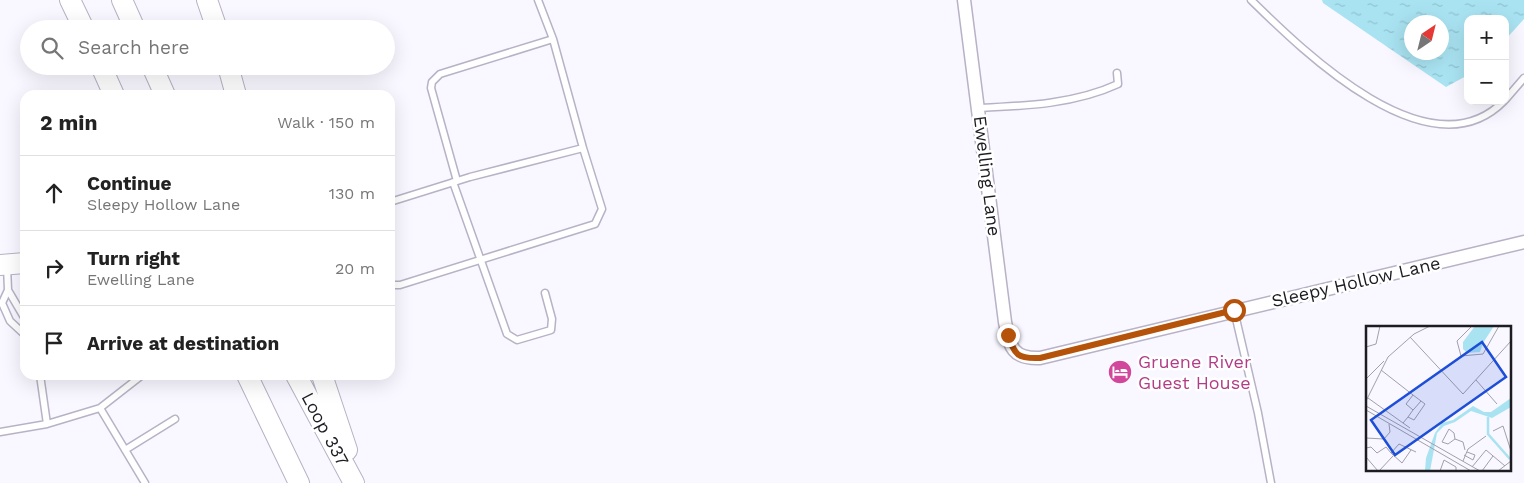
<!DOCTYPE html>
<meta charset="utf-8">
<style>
:root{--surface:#fff;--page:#f6f6f6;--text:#222;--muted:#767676;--line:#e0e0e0}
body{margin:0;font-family:"Work Sans",sans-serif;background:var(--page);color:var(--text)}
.controls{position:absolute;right:15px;top:15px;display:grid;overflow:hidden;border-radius:10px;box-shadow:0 5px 20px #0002}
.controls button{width:45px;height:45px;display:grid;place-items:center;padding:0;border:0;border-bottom:1px solid var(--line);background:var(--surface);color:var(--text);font:25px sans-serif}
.compass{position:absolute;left:1404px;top:15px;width:45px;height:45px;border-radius:50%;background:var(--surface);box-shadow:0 5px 20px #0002;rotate:35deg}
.stop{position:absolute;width:15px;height:15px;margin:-11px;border:4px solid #b45309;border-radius:50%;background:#fff}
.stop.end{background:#b45309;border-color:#fff;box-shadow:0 1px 5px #0008}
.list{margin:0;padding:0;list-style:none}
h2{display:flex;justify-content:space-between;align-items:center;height:65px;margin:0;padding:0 20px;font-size:21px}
h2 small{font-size:16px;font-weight:400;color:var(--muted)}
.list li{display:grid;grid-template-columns:32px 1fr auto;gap:15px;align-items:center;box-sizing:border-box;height:75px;padding:0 20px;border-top:1px solid var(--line)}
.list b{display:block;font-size:19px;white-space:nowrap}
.list p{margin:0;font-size:16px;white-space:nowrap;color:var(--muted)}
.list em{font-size:16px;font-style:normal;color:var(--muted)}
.icon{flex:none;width:28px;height:28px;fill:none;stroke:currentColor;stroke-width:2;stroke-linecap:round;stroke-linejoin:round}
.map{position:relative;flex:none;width:1524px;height:483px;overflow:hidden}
.search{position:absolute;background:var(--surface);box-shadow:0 5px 20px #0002;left:20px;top:20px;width:375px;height:55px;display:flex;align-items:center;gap:12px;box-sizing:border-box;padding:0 18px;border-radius:28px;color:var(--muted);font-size:19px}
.panel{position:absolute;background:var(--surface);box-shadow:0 5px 20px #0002;left:20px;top:90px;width:375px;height:290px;border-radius:15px}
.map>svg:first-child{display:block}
.water{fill:url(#water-ripples);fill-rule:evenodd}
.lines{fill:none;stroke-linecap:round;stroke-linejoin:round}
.lane-casing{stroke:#b8b2c6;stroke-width:9}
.street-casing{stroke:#b8b2c6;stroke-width:15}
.primary-casing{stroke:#b8b2c6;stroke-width:22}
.lane{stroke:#fff;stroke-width:6}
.street{stroke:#fff;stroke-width:12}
.primary{stroke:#fff;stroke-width:20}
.route{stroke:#b45309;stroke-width:6}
.labels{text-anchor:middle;stroke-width:5;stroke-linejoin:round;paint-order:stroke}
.street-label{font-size:18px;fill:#1e1c23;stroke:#fff}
.hotel-label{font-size:18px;fill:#b23c85;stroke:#fff;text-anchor:start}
.inset-river{fill:none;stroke:#a9e3f2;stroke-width:2.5}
.inset-road{fill:none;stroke:#a19fa7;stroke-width:1}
.view{fill:#1d4ed8;fill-opacity:0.15;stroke:#1d4ed8;stroke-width:2.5}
.inset-edge{fill:none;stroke:#1e1c23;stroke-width:2.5}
</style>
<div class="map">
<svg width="1524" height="483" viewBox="0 0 1524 483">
<defs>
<pattern id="water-ripples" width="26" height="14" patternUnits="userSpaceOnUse" patternTransform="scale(1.25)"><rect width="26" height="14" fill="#a9e3f2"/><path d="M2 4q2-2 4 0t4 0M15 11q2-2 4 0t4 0" fill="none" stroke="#91c2cf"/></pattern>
</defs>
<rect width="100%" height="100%" fill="#f9f7ff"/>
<!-- water -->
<path class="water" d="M1322 0H1524V19L1505 40V19H1468V75L1446 87 1323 3ZM1412 22H1442V52H1412Z"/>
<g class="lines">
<!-- lane casing -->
<g class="lane-casing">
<path id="lane" d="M538 0 553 39
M1251 0C1303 51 1430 176 1504 101
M1505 100 1524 78
M979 108C1025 106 1075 104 1118 84L1117 73
M457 181 431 88 432 82 440 74 553 39 583 148
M453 182 507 334 517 340 551 330 552 319 545 293
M390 202 470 177 583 148 602 209 595 224 400 285H390
M7 266 8 290 2 303 10 321 25 335
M8 290 25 319
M1234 310 1258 413 1271 483
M40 375 47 424
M100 408 141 376
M0 432 47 424 100 408 145 483
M125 450 175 419"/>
</g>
<!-- street casing -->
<g class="street-casing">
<path id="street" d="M964 0 1005 322C1010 347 1012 359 1040 358L1524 242"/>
</g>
<!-- primary casing -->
<g class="primary-casing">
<path id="primary" d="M70 0 84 29
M122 0 135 29
M207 0 217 29
M101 66 114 95
M152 66 165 95
M228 66 236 95
M0 265 25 263
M247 375 299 483
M296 375 354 483
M322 375 347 450"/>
</g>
<!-- lane -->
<use href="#lane" class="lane"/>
<!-- street -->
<use href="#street" class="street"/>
<!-- primary -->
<use href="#primary" class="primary"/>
</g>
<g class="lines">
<!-- route -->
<path class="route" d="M1008 335C1015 355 1017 359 1040 358L1234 310"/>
</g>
<!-- icons -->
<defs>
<g id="hotel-disc" transform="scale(1.25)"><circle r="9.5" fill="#d1479c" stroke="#fff"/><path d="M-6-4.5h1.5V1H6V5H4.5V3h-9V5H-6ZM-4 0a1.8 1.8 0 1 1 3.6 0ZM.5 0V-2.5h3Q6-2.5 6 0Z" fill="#fff"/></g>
</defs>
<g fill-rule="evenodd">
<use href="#hotel-disc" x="1120" y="372"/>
</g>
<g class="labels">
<!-- street labels -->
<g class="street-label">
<text transform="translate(987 176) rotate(83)" y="6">Ewelling Lane</text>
<text transform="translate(1356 282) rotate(-13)" y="6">Sleepy Hollow Lane</text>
<text transform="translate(325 429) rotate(62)" y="6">Loop 337</text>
</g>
<!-- hotel labels -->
<g class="hotel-label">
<text x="1138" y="368">Gruene River<tspan x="1138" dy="21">Guest House</tspan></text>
</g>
</g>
<!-- overview -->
<g transform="translate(1366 326)">
<rect width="145" height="145" fill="#f9f7ff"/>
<path d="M109 0H128L117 17 114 26 101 27 97 23V16ZM145 72V81L126 92 105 85 89 96 78 100 71 107 64 145H59L60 132 69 107 76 97 87 94 107 80 118 86H125Z" fill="#a9e3f2"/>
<path class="inset-river" d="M122 91V108L144 133"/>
<path class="inset-road" d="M106 0 91 15 95 30 117 28 133 0M44 11 97 68 145 15M0 21 10 18 14 0M15 44 47 69M0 53 18 35M110 54 131 78M2 72 44 102M0 75 22 31 48 8 64 0M0 80 114 145M0 84 105 145M47 84 40 78 47 69 55 75M37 97 42 91 47 84 48 83 55 75 59 78 48 94 42 91M127 105 137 100 145 125M0 112 18 113 24 106 23 98M89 113 88 107 83 103 76 116 82 118 89 113 97 116 99 124M0 122 5 121 11 127 20 121 25 127M45 124 36 137 25 127 33 118 50 126M98 129 107 134 109 129 101 126M0 131 12 145M97 135 102 123 120 110M106 141 120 124 139 140M13 145 27 130M74 145 78 134 90 141V145M116 145 127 130M132 145 145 135"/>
<path class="view" d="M116 16 140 51 29 129 5 94Z"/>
<rect width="145" height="145" class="inset-edge"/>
</g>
</svg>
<div class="controls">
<button>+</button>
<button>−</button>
</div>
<svg class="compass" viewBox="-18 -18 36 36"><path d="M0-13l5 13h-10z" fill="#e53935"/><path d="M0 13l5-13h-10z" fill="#767676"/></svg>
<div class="stop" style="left:1234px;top:310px"></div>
<div class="stop end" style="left:1008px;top:335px"></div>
<div class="search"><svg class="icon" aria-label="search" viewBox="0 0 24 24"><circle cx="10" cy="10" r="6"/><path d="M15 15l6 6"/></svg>Search here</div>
<section class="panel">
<h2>2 min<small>Walk · 150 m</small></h2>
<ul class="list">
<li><svg class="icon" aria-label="ahead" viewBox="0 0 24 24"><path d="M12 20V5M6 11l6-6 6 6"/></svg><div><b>Continue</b><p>Sleepy Hollow Lane</p></div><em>130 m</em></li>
<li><svg class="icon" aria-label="right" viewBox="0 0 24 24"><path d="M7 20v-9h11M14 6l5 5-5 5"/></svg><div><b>Turn right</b><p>Ewelling Lane</p></div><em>20 m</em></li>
<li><svg class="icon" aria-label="arrive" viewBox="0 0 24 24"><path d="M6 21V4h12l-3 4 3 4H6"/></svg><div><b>Arrive at destination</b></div></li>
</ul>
</section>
</div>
